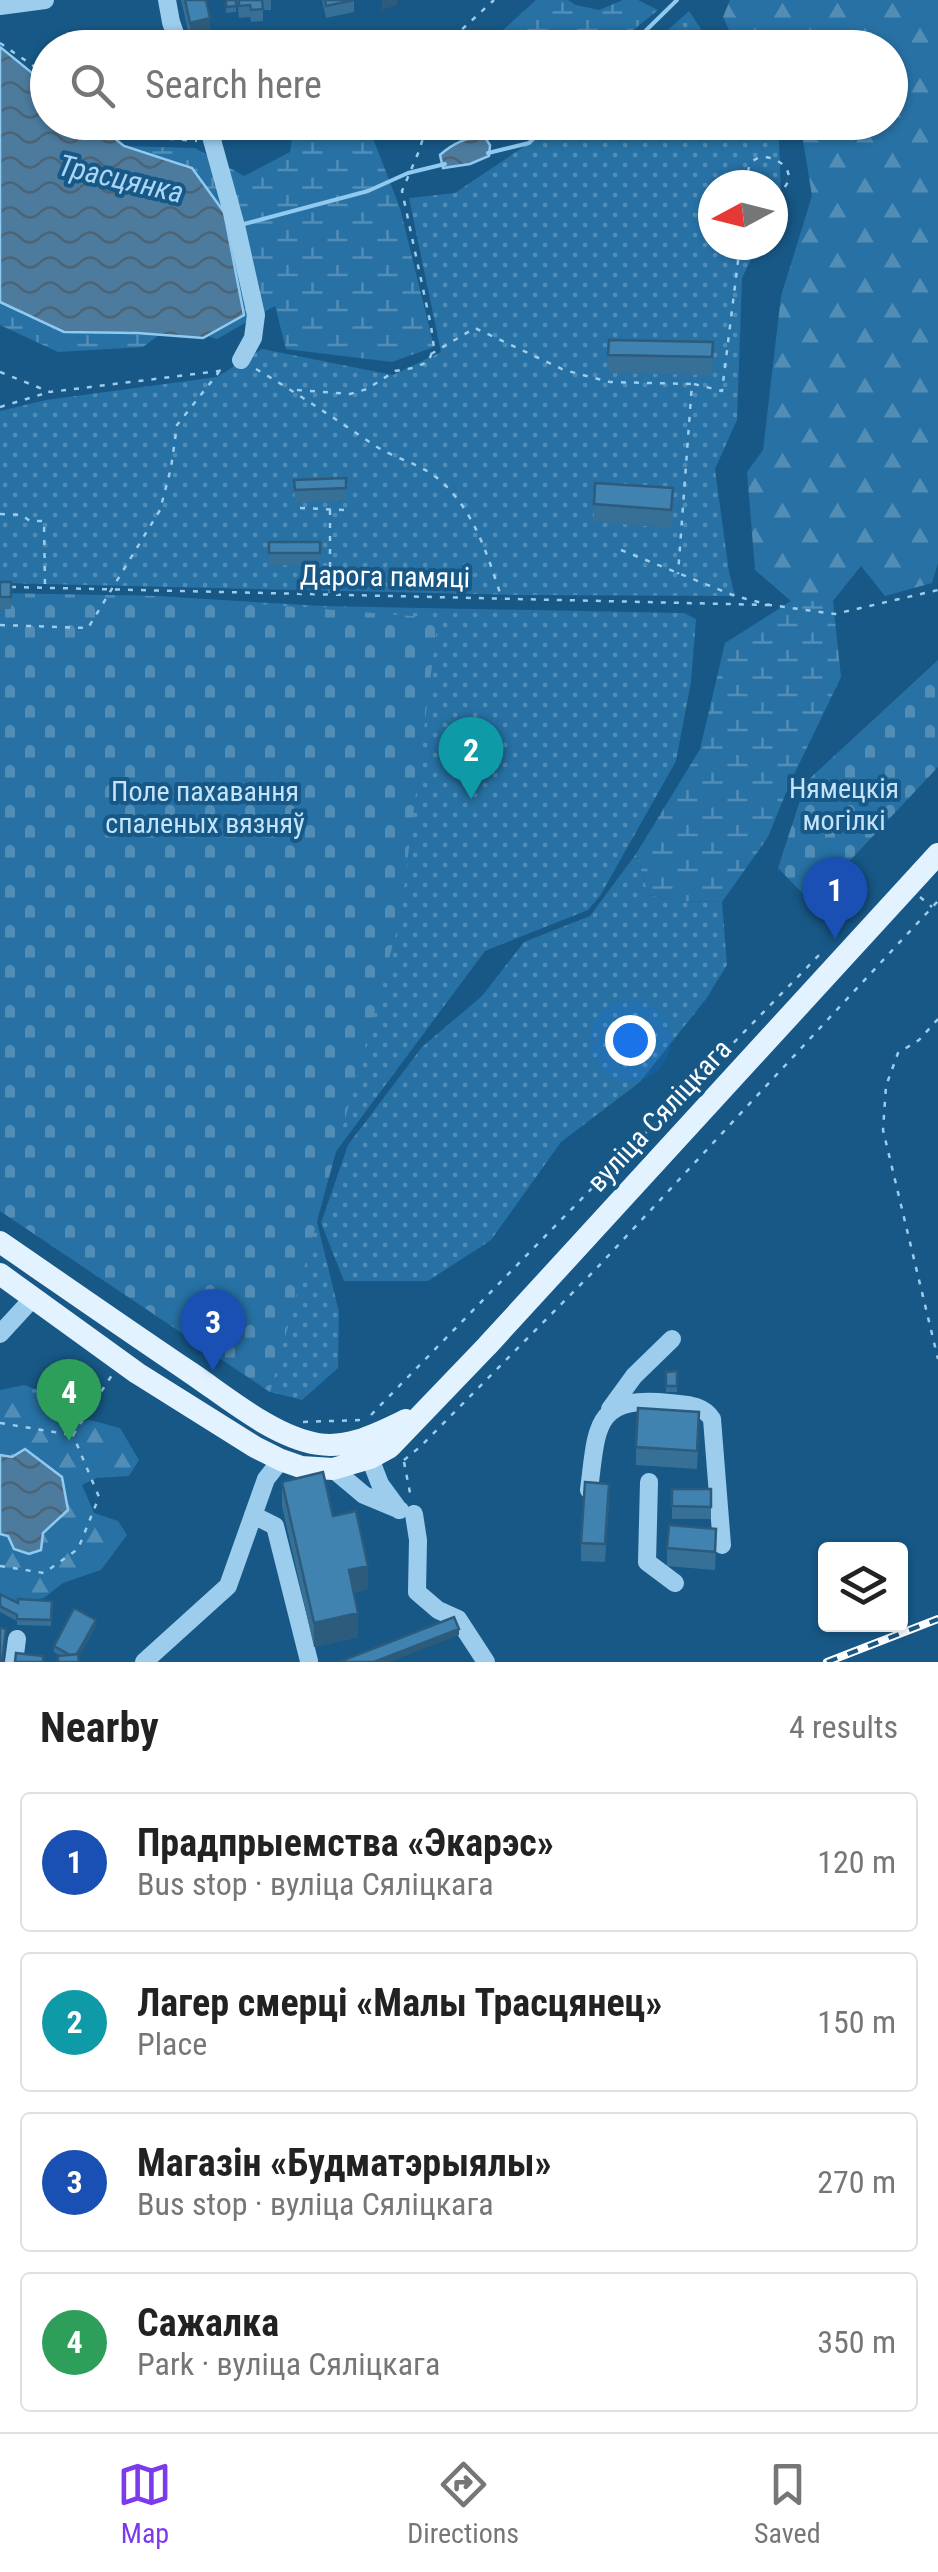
<!DOCTYPE html>
<meta charset="utf-8">
<style>
:root{--surface:#fff;--page:#f6f6f6;--text:#222;--muted:#767676;--line:#e0e0e0;--accent:#7c3aed}
body{margin:0;font-family:"Roboto Condensed",sans-serif;background:var(--page);color:var(--text)}
.controls{position:absolute;right:30px;bottom:30px;display:grid;overflow:hidden;border-radius:10px;box-shadow:0 2px 8px #0004}
.controls button{width:90px;height:90px;display:grid;place-items:center;padding:0;border:0;border-bottom:2px solid var(--line);background:var(--surface);color:var(--text);font:50px sans-serif}
.compass{position:absolute;left:698px;top:170px;width:90px;height:90px;border-radius:50%;background:var(--surface);box-shadow:0 2px 8px #0004;rotate:263deg}
.you{position:absolute;left:630px;top:1040px;width:35px;height:35px;margin:-25px;border:8px solid #fff;border-radius:50%;background:#1a73e8;box-shadow:0 0 0 15px #1a73e833}
.badge{display:grid;place-items:center;width:65px;height:65px;border-radius:50%;background:var(--accent);color:#fff;font-size:32px;font-weight:700}
.pin{position:absolute;translate:-50% -82px;filter:drop-shadow(0 2px 5px #0008)}
.pin::after{content:'';position:absolute;top:52px;width:35px;height:30px;background:inherit;clip-path:polygon(0 0,100% 0,50% 100%)}
.list{margin:0;padding:0;list-style:none}
h2{display:flex;justify-content:space-between;align-items:center;height:130px;margin:0;padding:0 40px;font-size:42px}
h2 small{font-size:32px;font-weight:400;color:var(--muted)}
.list li{display:grid;grid-template-columns:65px 1fr auto;gap:30px;align-items:center;box-sizing:border-box;height:140px;margin:0 20px 20px;padding:0 20px;border:2px solid var(--line);border-radius:10px}
.list b{display:block;font-size:38px;white-space:nowrap}
.list p{margin:0;font-size:32px;white-space:nowrap;color:var(--muted)}
.list em{font-size:32px;font-style:normal;color:var(--muted)}
.icon{flex:none;width:55px;height:55px;fill:none;stroke:currentColor;stroke-width:2;stroke-linecap:round;stroke-linejoin:round}
.map{position:relative;flex:none;width:938px;height:1662px;overflow:hidden}
.search{position:absolute;background:var(--surface);box-shadow:0 2px 8px #0004;left:30px;right:30px;top:30px;height:110px;display:flex;align-items:center;gap:25px;box-sizing:border-box;padding:0 35px;border-radius:55px;color:var(--muted);font-size:38px}
.sheet{height:770px;background:var(--surface)}
nav{display:flex;justify-content:space-around;align-items:center;box-sizing:border-box;height:140px;border-top:2px solid var(--line);background:var(--surface);font-size:28px;color:var(--muted)}
nav a{display:grid;justify-items:center;gap:5px}
nav .on{color:var(--accent)}
.map>svg:first-child{display:block}
.grass{fill:url(#grass-dots)}
.forest{fill:url(#forest-firs)}
.wetland{fill:url(#wetland-marsh)}
.cemetery{fill:url(#cemetery-stones)}
.water{fill:url(#water-waves);stroke:#90caf0;stroke-width:2.5}
.lines{fill:none;stroke-linecap:round;stroke-linejoin:round}
.stream{stroke:#90caf0;stroke-width:4}
.path{stroke:#9dcded;stroke-width:2.5;stroke-dasharray:5 8;stroke-linecap:butt}
.minor{stroke:#9dcded;stroke-width:18}
.major{stroke:#e3f2ff;stroke-width:22}
.rail-casing{stroke:#fff;stroke-width:8}
.rail{stroke:#175886;stroke-width:4;stroke-dasharray:11;stroke-linecap:butt}
.wall{fill:#377097}
.shaded-wall{fill:#2d5b7b}
.building{fill:#4082b0;stroke:#2d5b7b;stroke-width:2.5}
.labels{text-anchor:middle;stroke-width:8;stroke-linejoin:round;paint-order:stroke}
.street-label{font-size:28px;fill:#fff;stroke:#175886}
.park-label{font-size:28px;fill:#c3e4fa;stroke:#175886}
.water-label{font-size:30px;font-style:italic;fill:#a9d6f5;stroke:#175886}
</style>
<div class="map">
<svg width="938" height="1662" viewBox="0 0 938 1662">
<defs>
<pattern id="grass-dots" width="8" height="8" patternUnits="userSpaceOnUse" patternTransform="scale(2.5)"><rect width="8" height="8" fill="#2771a4"/><path d="M2 2h.1M6 6h.1" fill="none" stroke="#528db6" stroke-width="1.8" stroke-linecap="round"/></pattern>
<pattern id="forest-firs" width="22" height="20" patternUnits="userSpaceOnUse" patternTransform="scale(2.5)"><rect width="22" height="20" fill="#2771a4"/><path d="M5 1l3.5 6h-7zM16 11l3.5 6h-7z" fill="#528db6"/></pattern>
<pattern id="wetland-marsh" width="20" height="14" patternUnits="userSpaceOnUse" patternTransform="scale(2.5)"><rect width="20" height="14" fill="#2771a4"/><path d="M1 5h8M5 5V1M11 12h8M15 12V8" fill="none" stroke="#528db6"/></pattern>
<pattern id="cemetery-stones" width="16" height="16" patternUnits="userSpaceOnUse" patternTransform="scale(2.5)"><rect width="16" height="16" fill="#2771a4"/><path d="M2 7V4a2 2 0 0 1 4 0v3zM10 15v-3a2 2 0 0 1 4 0v3z" fill="#528db6"/></pattern>
<pattern id="water-waves" width="16" height="10" patternUnits="userSpaceOnUse" patternTransform="scale(2.5)"><rect width="16" height="10" fill="#4c7b9e"/><path d="M0 5q4-4 8 0t8 0" fill="none" stroke="#4c6475"/></pattern>
</defs>
<rect width="100%" height="100%" fill="#175886"/>
<!-- grass -->
<path class="grass" d="M689 11 713 47H649Z
M559 123H762L779 141 781 195 773 212V185H713V245H758L742 278 737 420 715 469 729 572 735 596 518 595 0 583V411L46 400 217 377 262 349 393 375 441 352 409 198 455 193Z
M0 594 156 596 322 606 684 613 696 619 691 682 676 761 600 896 588 910 485 951 326 1165 317 1222 339 1312 338 1368 302 1400 270 1392 0 1211Z
M636 854 649 895 678 901 722 902 727 965 706 999 640 1082 561 1142 491 1240 428 1281H344L321 1223 348 1145 422 1047 482 996 524 942 590 916Z"/>
<!-- forest -->
<path class="forest" d="M730 0H938V563L932 583 885 596 861 566 833 601H791L755 570 747 472 763 450 781 296 812 196 803 140 788 123 890 122V48L737 47 723 17Z
M24 1385 54 1396 61 1423 90 1420 120 1428 139 1460 129 1476 96 1478 82 1485 94 1513 118 1521 127 1535 101 1570 63 1583 44 1598 19 1603 0 1595V1390Z"/>
<!-- wetland -->
<path class="wetland" d="M536 0H568L576 5 599 10 623 0H638L658 10 612 47H470L491 41Z
M0 47 47 85 48 122 95 123 124 146 195 148 244 176 290 152 294 123H367L400 208 434 347 392 362 286 349 275 306 217 339 208 336 203 338 159 335 143 347 58 352 0 325Z
M390 123H519L511 129 463 128 394 134Z
M791 601H833L841 677 790 783 768 837 722 902 678 901 649 895 636 854 700 749 725 643Z"/>
<!-- cemetery -->
<path class="cemetery" d="M0 593 156 596 438 618 400 919 270 1392 0 1211Z
M938 660V767L811 902 778 868 806 782Z"/>
<!-- water -->
<path class="water" d="M0 47 47 85 48 122 95 123 124 146 192 168 224 212 244 315 203 338 137 333 64 332 0 302Z
M484 136 490 145 489 156 470 164 443 168 440 155C452 144 467 137 484 136Z
M25 1449 62 1477 68 1510 43 1533 41 1550 29 1554 14 1549 8 1536 0 1534V1455L12 1457Z"/>
<g class="lines">
<!-- stream -->
<path class="stream" d="M628 48 677 0
M488 153 529 143 550 122
M244 224 368 191 408 173 445 164"/>
<!-- path -->
<path class="path" d="M0 43 48 76
M446 48V44L494 0
M108 122 131 136 197 141
M749 185C737 130 823 169 773 196
M431 354 475 328 564 370 610 382 692 384 678 574
M256 369C297 393 335 419 374 445 393 458 418 463 436 477 474 508 487 554 502 599
M0 372 50 392 219 371 227 367
M694 384 722 391 740 245
M297 390 350 394 367 389 395 371 413 368 428 362 434 348 431 326 402 191 419 151 428 122
M0 407 46 393
M300 508 344 510
M0 514 22 515 30 521H44L45 588
M621 550 735 596 770 605 835 614 938 590
M11 587 770 605
M330 593V509
M0 625 88 628 160 510 171 468 177 425 219 372
M920 897 932 907
M938 1019 919 1040 898 1053 886 1086 883 1130 938 1359
M371 1415 823 951
M303 1422 360 1420
M0 1423 72 1435
M73 1435 112 1375
M404 1460 420 1447 595 1270 938 901
M404 1462 411 1498
M0 1566 44 1573 78 1549 99 1497 73 1435"/>
<!-- minor -->
<path class="minor" d="M167 0 171 22 180 48
M0 6 45 0
M207 122 237 230 256 315 253 338 241 360
M0 1334 34 1297
M610 1409 634 1376 672 1339
M370 1458 380 1484 399 1510
M333 1469 364 1495 400 1510
M649 1482 647 1562 675 1583
M589 1490C597 1428 593 1395 669 1403 686 1405 702 1404 712 1419L722 1545
M414 1514 418 1540 417 1592 438 1610 458 1619 486 1662
M253 1515 275 1526 309 1661
M14 1662 17 1639
M144 1662 228 1586 266 1479 281 1460"/>
<!-- major -->
<path class="major" d="M0 1242C64 1286 127 1330 191 1373 228 1398 274 1437 318 1444 350 1449 378 1433 406 1420
M0 1274 137 1373 255 1447 281 1460 301 1467 333 1469 370 1458 390 1447 487 1346 938 854"/>
<!-- rail casing -->
<g class="rail-casing">
<path id="rail" d="M827 1662 938 1619"/>
</g>
<!-- rail -->
<use href="#rail" class="rail"/>
</g>
<!-- wall -->
<path class="wall" d="M181 0H206L210 36 205 37 206 48H192Z
M225 0H236V12L226 13Z
M237 0H271V10H263V21L251 22 250 17 239 18Z
M322 0H354V12L326 18Z
M609 340 713 342 712 375 608 373Z
M346 478V500L295 503 294 480Z
M594 504 673 506 671 528 594 522Z
M269 542H320V566L269 565Z
M0 582H11V609H0Z
M677 1371V1392H666V1372Z
M699 1430 697 1469 636 1465V1447Z
M282 1482 333 1516 368 1589 354 1593 358 1637 314 1647 282 1506Z
M672 1489H711V1519H672Z
M609 1502 605 1562 581 1561V1543Z
M716 1547 715 1570 667 1566V1548Z
M0 1594 18 1603 52 1601 51 1626 17 1625V1621L0 1612Z
M96 1626 78 1658 61 1656 54 1652V1646Z"/>
<!-- shaded-wall -->
<path class="shaded-wall" d="M382 0H397V5L382 10Z
M210 18V36L190 41V23Z
M206 43V48H193V46Z
M368 1566V1589L349 1594V1570Z
M358 1613V1637L314 1647V1623Z
M96 1620V1626L76 1662 75 1658Z
M459 1629V1635L390 1662H374Z"/>
<!-- building -->
<path class="building" d="M185 0H206L210 18 190 23Z
M226 0H236V6L226 7Z
M239 0H262L263 9 251 10 250 5 239 6Z
M325 0H354L326 6Z
M204 33 206 43 193 46 191 36Z
M241 35 245 48H217L216 44Z
M297 38 300 48H285L284 42Z
M609 340 713 342 712 357 608 355Z
M346 478V488L295 490 294 480Z
M595 483 673 488 671 510 594 504Z
M269 542H320V553H269Z
M0 582H11V597H0Z
M677 1371V1386H666V1372Z
M638 1408 699 1412 697 1451 636 1447Z
M323 1472 333 1516 356 1511 368 1566 349 1570 358 1613 314 1623 282 1482Z
M585 1482 609 1484 605 1544 581 1543Z
M672 1489H711V1507L672 1506Z
M669 1525 716 1529 715 1552 667 1548Z
M0 1594 18 1603V1599L52 1601 51 1620 17 1619V1615L0 1606Z
M74 1608 96 1620 77 1654 70 1655 54 1646Z
M454 1617 459 1629 374 1662H339Z
M0 1628 6 1629 2 1662H0Z
M16 1653 43 1656V1662H15Z
M78 1654 79 1662H58V1656Z"/>
<g class="labels">
<!-- street labels -->
<g class="street-label">
<text transform="translate(385 576) rotate(1)" y="10">Дарога памяці</text>
<text transform="translate(659 1115) rotate(-47)" y="10">вуліца Сяліцкага</text>
</g>
<!-- park labels -->
<g class="park-label">
<text x="844" y="798">Нямецкія<tspan x="844" dy="32">могілкі</tspan></text>
<text x="205" y="801">Поле пахавання<tspan x="205" dy="32">спаленых вязняў</tspan></text>
</g>
<!-- water labels -->
<g class="water-label">
<text transform="translate(121 179) rotate(13)" y="10">Трасцянка</text>
</g>
</g>
</svg>
<div class="controls">
<button><svg class="icon" aria-label="layers" viewBox="0 0 24 24"><path d="M12 4l9 5-9 5-9-5zM3 14l9 5 9-5"/></svg></button>
</div>
<svg class="compass" viewBox="-18 -18 36 36"><path d="M0-13l5 13h-10z" fill="#e53935"/><path d="M0 13l5-13h-10z" fill="#767676"/></svg>
<div class="you"></div>
<div class="pin badge" style="left:835px;top:939px;background:#1a4fb4">1</div>
<div class="pin badge" style="left:471px;top:799px;background:#0f9aa8">2</div>
<div class="pin badge" style="left:213px;top:1371px;background:#1a4fb4">3</div>
<div class="pin badge" style="left:69px;top:1441px;background:#2e9e5b">4</div>
<div class="search"><svg class="icon" aria-label="search" viewBox="0 0 24 24"><circle cx="10" cy="10" r="6"/><path d="M15 15l6 6"/></svg>Search here</div>
</div>
<section class="sheet">
<h2>Nearby<small>4 results</small></h2>
<ul class="list">
<li><span class="badge" style="background:#1a4fb4">1</span><div><b>Прадпрыемства «Экарэс»</b><p>Bus stop · вуліца Сяліцкага</p></div><em>120 m</em></li>
<li><span class="badge" style="background:#0f9aa8">2</span><div><b>Лагер смерці «Малы Трасцянец»</b><p>Place</p></div><em>150 m</em></li>
<li><span class="badge" style="background:#1a4fb4">3</span><div><b>Магазін «Будматэрыялы»</b><p>Bus stop · вуліца Сяліцкага</p></div><em>270 m</em></li>
<li><span class="badge" style="background:#2e9e5b">4</span><div><b>Сажалка</b><p>Park · вуліца Сяліцкага</p></div><em>350 m</em></li>
</ul>
</section>
<nav>
<a class="on"><svg class="icon" aria-label="map" viewBox="0 0 24 24"><path d="M3 6l6-2 6 2 6-2v14l-6 2-6-2-6 2zM9 4v14M15 6v14"/></svg>Map</a>
<a><svg class="icon" aria-label="directions" viewBox="0 0 24 24"><path d="M12 3l9 9-9 9-9-9zM9 14v-3h6M13 9l2 2-2 2"/></svg>Directions</a>
<a><svg class="icon" aria-label="saved" viewBox="0 0 24 24"><path d="M7 4h10v16l-5-4-5 4z"/></svg>Saved</a>
</nav>
